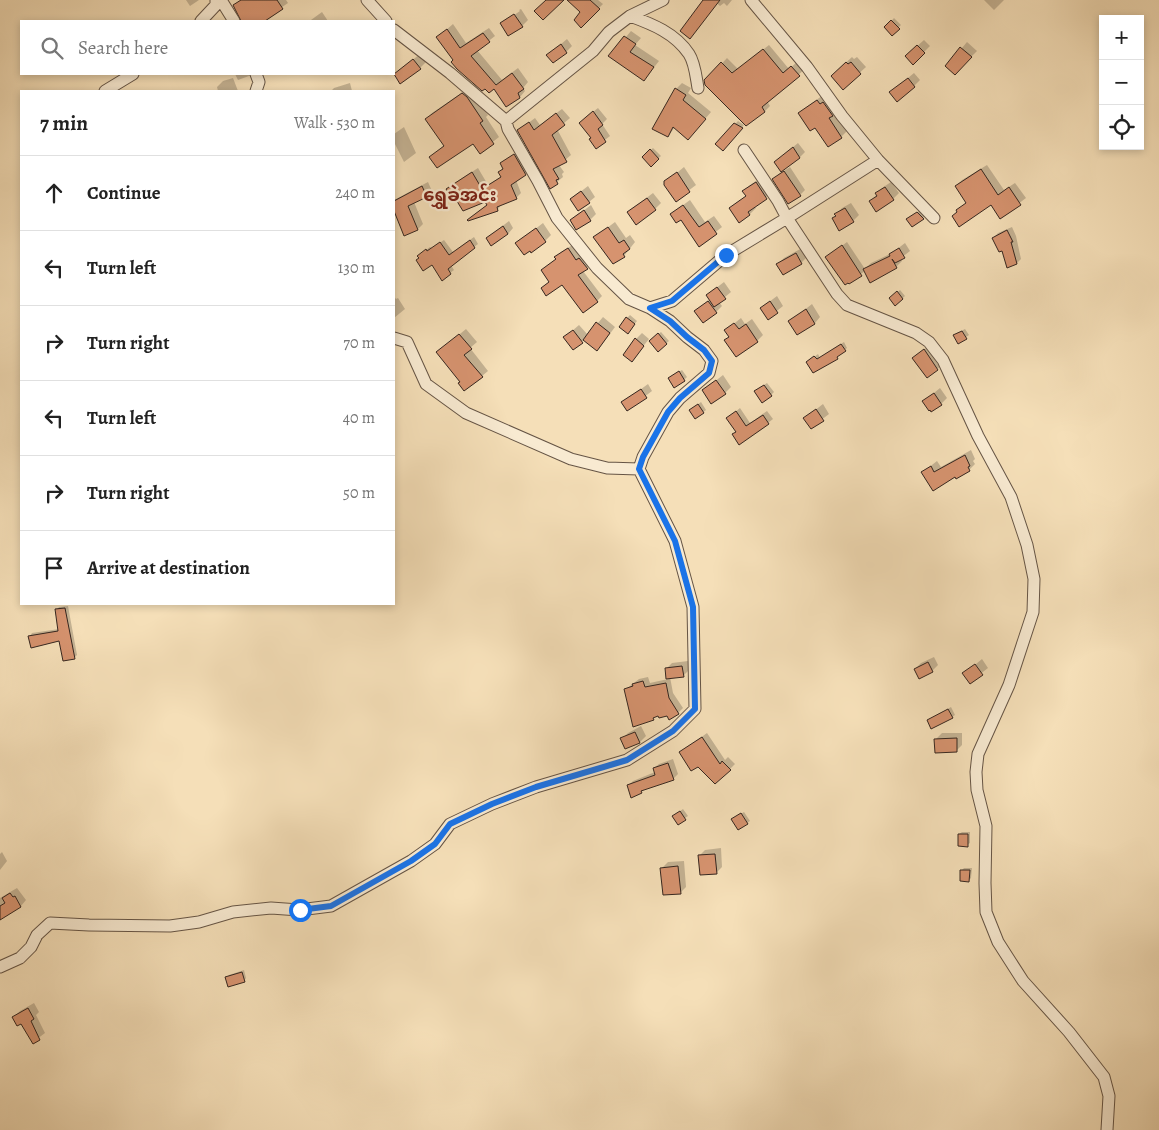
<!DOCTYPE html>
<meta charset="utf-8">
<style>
:root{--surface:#fff;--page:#f6f6f6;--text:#222;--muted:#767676;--line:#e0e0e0}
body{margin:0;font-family:Alegreya,"Noto Sans Myanmar",serif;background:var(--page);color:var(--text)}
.controls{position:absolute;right:15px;top:15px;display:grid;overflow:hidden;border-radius:0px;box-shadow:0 2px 8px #0003}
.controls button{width:45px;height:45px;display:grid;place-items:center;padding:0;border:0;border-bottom:1px solid var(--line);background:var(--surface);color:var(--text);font:25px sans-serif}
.stop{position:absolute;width:15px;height:15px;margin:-11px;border:4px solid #1a73e8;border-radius:50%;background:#fff}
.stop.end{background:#1a73e8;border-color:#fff;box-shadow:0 1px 5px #0008}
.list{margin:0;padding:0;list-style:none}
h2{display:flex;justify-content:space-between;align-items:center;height:65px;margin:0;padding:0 20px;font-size:21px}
h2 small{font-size:16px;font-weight:400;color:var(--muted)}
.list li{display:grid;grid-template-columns:32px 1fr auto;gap:15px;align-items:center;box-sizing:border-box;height:75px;padding:0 20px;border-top:1px solid var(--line)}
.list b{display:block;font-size:19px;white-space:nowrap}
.list em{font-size:16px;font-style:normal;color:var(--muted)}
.icon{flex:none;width:28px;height:28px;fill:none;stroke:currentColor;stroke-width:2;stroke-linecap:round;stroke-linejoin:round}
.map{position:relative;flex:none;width:1159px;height:1130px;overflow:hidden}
.search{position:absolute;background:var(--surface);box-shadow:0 2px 8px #0003;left:20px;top:20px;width:375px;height:55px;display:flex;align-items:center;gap:12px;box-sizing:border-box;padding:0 18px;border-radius:0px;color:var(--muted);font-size:19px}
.panel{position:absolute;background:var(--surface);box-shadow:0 2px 8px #0003;left:20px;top:90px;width:375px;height:515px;border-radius:0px}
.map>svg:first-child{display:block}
.shadow{fill:#0003}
.building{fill:#d6936f;stroke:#35261f}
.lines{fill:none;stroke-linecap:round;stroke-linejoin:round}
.street-casing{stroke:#655445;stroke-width:13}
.street{stroke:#f8ead1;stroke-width:11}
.route{stroke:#1a73e8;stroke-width:6}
.labels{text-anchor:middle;stroke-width:4.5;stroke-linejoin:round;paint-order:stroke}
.quarter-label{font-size:18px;font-weight:bold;fill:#7a1f14;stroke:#f8ead1}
</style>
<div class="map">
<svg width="1159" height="1130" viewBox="0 0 1159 1130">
<rect width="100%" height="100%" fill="#f5dfb8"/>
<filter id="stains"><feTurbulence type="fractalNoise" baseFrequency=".004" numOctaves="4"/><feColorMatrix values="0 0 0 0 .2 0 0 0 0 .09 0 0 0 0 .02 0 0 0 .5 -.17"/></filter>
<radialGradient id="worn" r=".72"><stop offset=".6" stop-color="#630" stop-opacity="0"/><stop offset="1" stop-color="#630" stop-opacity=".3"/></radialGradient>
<!-- shadow -->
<path class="shadow" d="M186 0H199L190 6Z
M240 0H286L288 3 262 21H250L242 9 235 5Z
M569 0H598L603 4 581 26 582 12Z
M713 0H732L727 6 724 3 720 6Z
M984 0H1004L994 10Z
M521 9 528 20 522 26 502 23 507 18V20L520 11 519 10Z
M322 12 328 21H310L311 20Z
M894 18 901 25 892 34 886 27Z
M453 24 466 43 489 28 495 36 477 50 502 80 518 68 528 82 523 88 525 91 520 97 507 106 494 87 455 60 438 37Z
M631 31 641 38 635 45 659 61 644 80 610 56Z
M567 39 572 46 566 52 548 55Z
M924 40 930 46 913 63 906 56Z
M967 42 977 51 955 73 947 66Z
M769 45 789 69 797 62 804 70 767 101 770 106 765 111 746 124 706 81 727 58 738 69Z
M420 54 426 62 420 68 395 74Z
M852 57 854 59 857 57 866 67 843 88 838 70Z
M914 73 920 80 914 86 897 87Z
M235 74H251L249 76 238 80Z
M233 78 238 91H218L217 87 223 81Z
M350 83 352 91H331L334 88Z
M682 83 691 88 688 93 711 112 694 132 675 127 668 136 676 89Z
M469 88 488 115 486 117 499 137 480 152 473 142 431 157 444 145 427 119 432 113Z
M823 95 847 131 841 137 815 126 799 113Z
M598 108 607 119 602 124 610 136 596 147 585 118Z
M562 109 570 118 557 129 571 155 559 165 564 172 562 174 563 177 551 187 519 130 535 118 540 125Z
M738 121 744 125 723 149 717 144Z
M404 127 416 153 404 162 394 142V134Z
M798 143 805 152 800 157H781Z
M653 148 661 156 651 165 643 157Z
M520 150 531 169 516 180 521 193 516 198 502 204 497 210 468 220 488 204 485 200 456 196 448 189 453 184 478 168 488 185 502 176 499 172 504 167 502 163Z
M987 165 1004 190 1015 183 1026 198 1001 217 992 204 958 211 967 202 956 186 962 180Z
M684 167 696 185 676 200 666 182Z
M790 167 805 190 800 195 779 174Z
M762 177 773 192 754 206 756 208 750 214 739 221 730 208 747 195 744 191 750 185Z
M428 182 432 191 427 196 414 202 423 224 418 229 405 234 394 208V200Z
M891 182 899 193 893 199 871 201 882 188Z
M588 186 595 197 589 202 571 199Z
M653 193 661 203 655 209 628 212Z
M690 200 705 222 714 216 722 227 699 245 681 219 671 214Z
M851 203 859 215 853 221 833 218 842 208Z
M591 205 596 214 590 220H571Z
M924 207 929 212 923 218 908 219Z
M509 221 513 228 508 234 487 238Z
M615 222 626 238 630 235 635 242 624 256 595 237Z
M543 223 551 235 545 241 517 243Z
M1012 227 1016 236 1021 259 1017 263 993 238 998 233Z
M474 237 478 244 451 265 454 270 450 273 420 257 423 252 430 247 432 248 444 240 453 252Z
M847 242 865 269 871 263 892 253 905 243 910 251 901 258 902 261 896 267 871 282 865 271 850 282 827 257Z
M574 244 592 263 583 271 602 296 597 301 562 283 542 288 550 281 547 266 557 258 561 252Z
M802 248 807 257 801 263 783 273 778 264 784 258Z
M724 282 731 292 719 302 722 306 716 312 695 311 710 299 707 295Z
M900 290 905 296 896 304 891 298Z
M394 296 396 299 398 298 405 309 394 318Z
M777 296 783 306 768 318 761 308Z
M812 304 820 317 815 323 803 331 789 322Z
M630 315 637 321 630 330 627 318Z
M603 317 615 327 603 343 584 339 582 342 565 337 579 325 588 335Z
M741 318 745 324 752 319 763 335 757 341 725 340 730 336 726 330Z
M466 329 477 342 470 348 488 371 482 376 461 381 438 352Z
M965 329 969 335 959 342 957 333Z
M661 332 669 341 658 350 650 341Z
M642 333 649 339 637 354 636 339Z
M844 342 847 348 839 354 837 358 810 360 818 354 820 358Z
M927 347 940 367 937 369 917 355Z
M682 370 687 377 684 380 672 376Z
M723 375 731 387 725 393 704 390Z
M767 383 774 392 771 395 758 389Z
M648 384 652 391 627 410 622 403Z
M940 388 947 398 941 404 923 402Z
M701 402 706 410 695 418 693 408Z
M823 404 829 414 812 427 805 418Z
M740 408 750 423 767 411 773 419 768 423 737 431 728 418Z
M971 450 975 459 973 461 975 464 969 470 955 475 923 472 937 461 941 467Z
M68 606 77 655 74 658 60 639 30 636 32 633 59 629 57 610 59 607Z
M934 657 938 665 932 671 915 669 921 663Z
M982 659 988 668 970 682 964 674Z
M688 661 689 670 683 676 670 677 673 693 683 708 678 713 658 714 653 719 625 690 639 679 648 677 650 683 668 679 666 669 672 663Z
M951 707 955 715 952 717 928 720Z
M641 726 646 736 640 742 625 747 622 739 628 733Z
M707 733 725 760 728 757 735 764 730 769 698 766 681 752Z
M942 733H962V745L956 751 936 739Z
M673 759 678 774 673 779 645 789 641 792 628 786 633 781 655 772 654 768 659 764Z
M683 809 688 816 678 823 676 814Z
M744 812 750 821 747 823 736 817Z
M962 832H970V843L967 845 959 834Z
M721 848 722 867 716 873 699 856 705 850Z
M2 852 7 861 0 870V854Z
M684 861 686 887 680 893 662 868 668 862Z
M964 868H972L971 878 969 880 961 871Z
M17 888 26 900 21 906 3 916 0 915V898Z
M244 970 246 978 244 981 227 978 229 975Z
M34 1003 39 1012 36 1015 45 1033 33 1042 22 1022 14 1017 20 1011Z"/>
<!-- building -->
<path class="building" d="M241 0H277L283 9 265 21H241L233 5Z
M546 0H564L543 20 534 11Z
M567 0H590L600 9 581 28 574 20 580 12Z
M703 0H720L690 39 680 31Z
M514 14 523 27 508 36 500 23Z
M891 20 900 29 892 36 884 27Z
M447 29 460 48 483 33 490 42 471 56 496 85 512 73 524 89 518 93 520 98 506 107 494 89 489 93 485 89 482 91 457 69 451 62 453 60 436 37Z
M624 36 636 44 630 52 654 67 644 81 608 56Z
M561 44 567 53 553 63 546 55Z
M917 45 925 53 913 65 905 56Z
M960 47 972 57 955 75 945 66Z
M763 49 783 73 791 66 800 76 762 107 765 112 746 126 705 85 704 80 721 62 732 73Z
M413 59 421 69 400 84 394 74Z
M846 62 848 64 851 62 861 74 843 90 831 76Z
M908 78 915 87 897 102 889 92Z
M675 88 686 95 683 100 706 119 688 140 673 127 668 137 652 129Z
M462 93 467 97 483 121 480 123 494 144 480 154 473 144 437 168 429 157 444 146 425 119Z
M817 100 820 104 823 102 833 116 829 118 842 138 828 147 815 128 810 131 798 113Z
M593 111 603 125 598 129 606 142 596 149 589 139 591 138 579 123Z
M556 113 565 125 552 135 567 162 553 169 559 179 556 180 558 184 550 189 517 130 529 122 534 130Z
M734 123 743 128 723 151 715 144Z
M793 147 800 158 781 172 774 162Z
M650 149 659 159 651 167 642 157Z
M514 154 526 175 511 185 517 199 497 207 498 211 468 221 467 220 487 205 485 202 463 211 455 198 453 199 446 189 472 172 482 189 501 177 498 172 503 169 500 163Z
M981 169 998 195 1009 187 1021 205 1000 219 991 205 959 227 952 216 957 212 956 210 966 203 955 186Z
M784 171 801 196 788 204 772 179Z
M677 172 690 192 676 202 664 185V181Z
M756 182 767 199 748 212 750 215 739 223 729 208 746 196 742 191Z
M422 186 427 197 408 206 418 230 404 236 394 211V201Z
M885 187 894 200 876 212 869 201 877 196 875 193Z
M581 191 590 203 578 211 570 199Z
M647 198 656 210 636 225 627 212Z
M683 205 699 227 708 221 717 234 699 247 681 220 676 223 670 214Z
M845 208 854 222 839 231 832 218 836 216 834 214Z
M584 210 591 221 576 230 570 220Z
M917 212 924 219 912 227 906 219Z
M503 226 508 234 491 246 486 238Z
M608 227 619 243 624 240 630 249 623 254 625 257 613 264 593 237Z
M536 228 546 242 531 253 530 251 524 255 515 243Z
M1007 230 1013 242H1011L1017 264 1007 268 1002 251 999 252 992 238Z
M470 240 475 248 448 269 451 274 442 281 432 265 423 271 416 260 419 258 417 256 426 249 427 251 440 242 449 255Z
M842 245 862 276 849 284 848 283 845 285 825 257Z
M568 248 576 260 579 258 588 269 578 275 598 302 583 313 562 285 546 296 541 288 549 282 541 270 556 259 554 257Z
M899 248 905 258 895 263 892 259 897 268 870 283 863 269 890 256 889 254Z
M796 253 802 264 783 275 776 264Z
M717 287 726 299 714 307 706 295Z
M897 291 903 299 895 306 889 298Z
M708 301 717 313 703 323 694 311Z
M770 301 778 313 768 320 760 308Z
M806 309 815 324 797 335 788 321Z
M626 317 635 324 628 334 619 327Z
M596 322 610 333 597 351 583 340Z
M734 323 739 329 746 324 758 342 736 357 724 340 729 337 724 330Z
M573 330 583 343 573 350 563 337Z
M962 331 967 339 958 344 953 335Z
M658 333 667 344 658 352 649 341Z
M459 334 472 349 464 355 483 377 464 391 458 383 460 382 436 352Z
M635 338 644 346 632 362 623 355Z
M841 344 846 351 837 357 838 359 813 373 806 362 814 356 817 359Z
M924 349 938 370 927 378 912 358Z
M679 371 685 381 674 388 668 378Z
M716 380 726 394 711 404 702 390Z
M764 385 772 396 762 403 754 391Z
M641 389 647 398 627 411 621 402Z
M934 393 942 405 931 412 930 410 929 411 922 401Z
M698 404 704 413 695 419 689 410Z
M816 409 824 421 811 429 803 418Z
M736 411 746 426 763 415 769 424 739 445 732 434 736 432 726 418Z
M965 455 970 466 968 467 970 471 956 479 955 477 933 491 921 472 931 466 934 472Z
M65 608 75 659 63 661 59 641 31 648 28 636 58 631 55 609Z
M928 662 933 672 919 679 914 669Z
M975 664 983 675 970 684 962 673Z
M682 666 684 677 666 679 665 668Z
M643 681 645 687 666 683 669 698 679 714 669 720 667 716 659 718 658 716 653 718 654 720 633 727 624 689 633 686 632 684Z
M948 709 953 718 931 729 927 720Z
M635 732 640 743 625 749 620 738Z
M702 737 720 764 722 761 731 770 715 784 698 767 691 771 679 752Z
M957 738V752L935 753 934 739Z
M668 763 674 780 641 791 642 793 631 798 627 785 655 775 653 768Z
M680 811 686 820 678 825 672 816Z
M741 813 748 824 738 830 731 819Z
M958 834H968V847L958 846Z
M715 854 717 874 700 875 698 855Z
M678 866 681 894 663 895 660 868Z
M960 870H970L969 882 960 881Z
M10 893 13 897 15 896 21 907 0 920V906L5 903 2 898Z
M242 972 245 982 228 987 225 977Z
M28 1008 34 1019 31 1021 40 1040 33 1044 21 1024 17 1026 12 1017Z"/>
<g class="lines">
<!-- street casing -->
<g class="street-casing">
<path id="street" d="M221 0 234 21
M367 0 386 21
M751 0 807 67 842 116 878 160 934 218
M630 16C652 24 675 33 689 54 695 63 696 77 698 88
M201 21 216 5V0
M394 30 450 73 506 121 508 129 538 181 557 218 597 268 629 299 650 308 672 301 726 255 787 218 837 294 847 305 916 333 929 342 943 360 978 436 1011 497 1027 545 1034 579 1033 612 1009 685 978 754 976 772 977 790 986 826 985 883 986 912 998 942 1023 981 1069 1032 1104 1077 1109 1096 1107 1130
M105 91 133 74
M256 91 259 82 256 74
M506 121 593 51 609 32 630 16 663 0
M744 150 778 201 787 218 878 160
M639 469 643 457 668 412 680 398 709 373 712 361 704 350 687 337 670 321 650 308
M0 967 20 958 31 947 37 935 50 923 89 925 170 926 199 922 233 912 271 908 299 910 331 906 411 861 435 844 450 824 492 804 536 787 627 760 673 731 695 709 693 607 675 541 639 469 607 468 571 459 466 413 426 384 407 342 394 338"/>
</g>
<!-- street -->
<use href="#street" class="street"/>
</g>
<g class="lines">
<!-- route -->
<path class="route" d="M300 910 331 906 411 861 435 844 450 824 492 804 536 787 627 760 673 731 695 709 693 607 675 541 639 469 643 457 668 412 680 398 709 373 712 361 704 350 687 337 670 321 650 308 672 301 726 255"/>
</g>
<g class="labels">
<!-- quarter labels -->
<g class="quarter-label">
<text x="460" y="201">ရွှေခဲအင်း</text>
</g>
</g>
<rect width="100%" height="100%" filter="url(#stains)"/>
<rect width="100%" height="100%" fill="url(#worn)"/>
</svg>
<div class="controls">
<button>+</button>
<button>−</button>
<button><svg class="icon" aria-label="locate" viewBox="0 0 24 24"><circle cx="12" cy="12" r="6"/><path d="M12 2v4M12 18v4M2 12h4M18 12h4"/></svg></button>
</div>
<div class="stop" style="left:300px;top:910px"></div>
<div class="stop end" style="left:726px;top:255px"></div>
<div class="search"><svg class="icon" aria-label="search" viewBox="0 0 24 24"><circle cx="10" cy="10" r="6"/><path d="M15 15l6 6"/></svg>Search here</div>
<section class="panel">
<h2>7 min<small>Walk · 530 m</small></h2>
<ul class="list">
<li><svg class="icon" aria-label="ahead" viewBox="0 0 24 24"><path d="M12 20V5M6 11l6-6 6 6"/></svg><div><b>Continue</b></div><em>240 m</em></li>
<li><svg class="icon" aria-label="left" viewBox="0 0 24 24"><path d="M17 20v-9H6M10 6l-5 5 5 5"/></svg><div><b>Turn left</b></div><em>130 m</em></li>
<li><svg class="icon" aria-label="right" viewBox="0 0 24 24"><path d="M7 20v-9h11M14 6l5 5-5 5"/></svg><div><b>Turn right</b></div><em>70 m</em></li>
<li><svg class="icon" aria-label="left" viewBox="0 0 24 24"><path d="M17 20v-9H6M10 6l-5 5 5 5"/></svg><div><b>Turn left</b></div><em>40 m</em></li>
<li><svg class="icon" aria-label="right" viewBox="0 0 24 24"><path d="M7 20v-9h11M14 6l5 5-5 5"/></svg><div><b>Turn right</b></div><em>50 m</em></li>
<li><svg class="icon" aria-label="arrive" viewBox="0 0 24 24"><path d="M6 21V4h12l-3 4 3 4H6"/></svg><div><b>Arrive at destination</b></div></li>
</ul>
</section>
</div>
